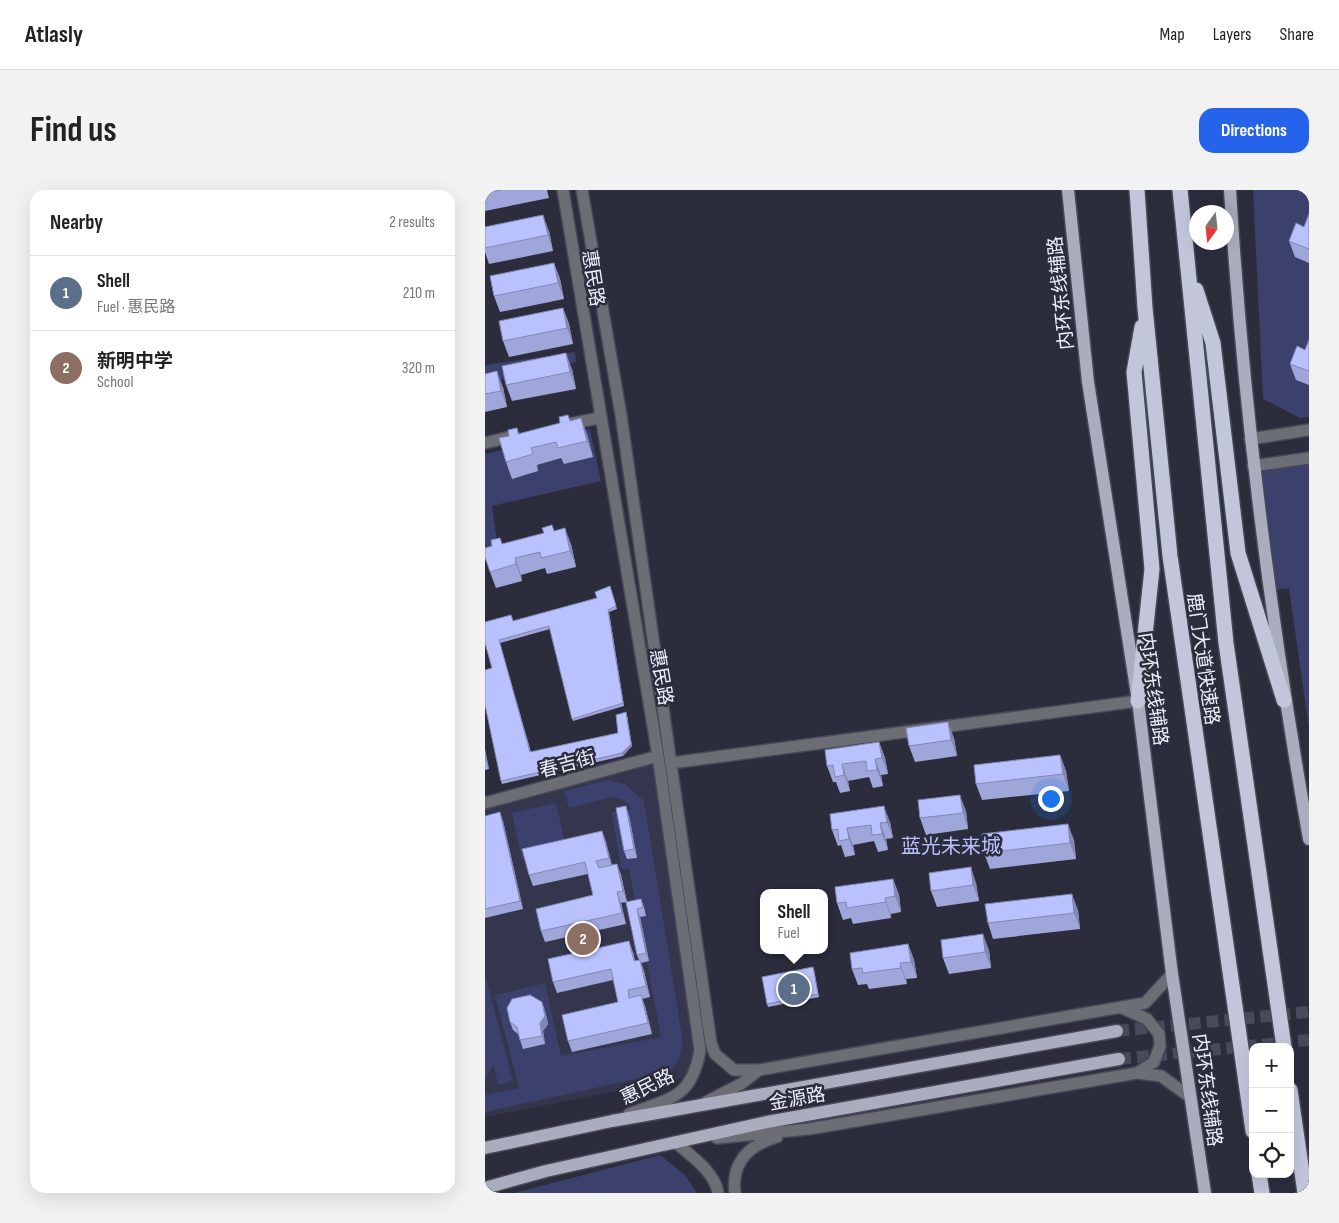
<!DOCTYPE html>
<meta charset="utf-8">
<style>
:root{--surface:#fff;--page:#f2f2f2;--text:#222;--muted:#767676;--line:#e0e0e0;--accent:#2563eb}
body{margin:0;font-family:"Sofia Sans Condensed","Noto Sans SC",sans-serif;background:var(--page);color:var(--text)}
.controls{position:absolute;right:15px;bottom:15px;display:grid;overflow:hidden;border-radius:10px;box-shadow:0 5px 20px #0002}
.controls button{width:45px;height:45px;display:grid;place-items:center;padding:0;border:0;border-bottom:1px solid var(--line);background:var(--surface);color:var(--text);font:25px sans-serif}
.compass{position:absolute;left:704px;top:15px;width:45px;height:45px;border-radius:50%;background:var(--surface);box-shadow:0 5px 20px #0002;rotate:195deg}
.you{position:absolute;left:565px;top:608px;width:18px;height:18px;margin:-12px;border:4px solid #fff;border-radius:50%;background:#1a73e8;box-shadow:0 0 0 8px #1a73e833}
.badge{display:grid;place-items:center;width:32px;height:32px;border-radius:50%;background:var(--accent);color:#fff;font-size:16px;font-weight:700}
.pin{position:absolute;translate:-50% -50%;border:2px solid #fff;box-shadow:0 1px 5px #0006}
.popup{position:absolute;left:275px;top:699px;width:68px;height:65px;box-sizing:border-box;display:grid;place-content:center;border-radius:10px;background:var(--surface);filter:drop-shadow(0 1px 4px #0005);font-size:16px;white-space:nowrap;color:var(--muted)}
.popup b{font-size:19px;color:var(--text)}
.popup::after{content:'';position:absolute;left:50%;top:100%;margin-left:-10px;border:10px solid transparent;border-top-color:var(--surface)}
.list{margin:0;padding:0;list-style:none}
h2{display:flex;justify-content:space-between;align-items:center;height:65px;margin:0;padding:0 20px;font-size:21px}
h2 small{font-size:16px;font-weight:400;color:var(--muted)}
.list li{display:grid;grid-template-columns:32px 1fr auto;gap:15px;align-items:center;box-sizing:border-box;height:75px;padding:0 20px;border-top:1px solid var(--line)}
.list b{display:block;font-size:19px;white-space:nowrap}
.list p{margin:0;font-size:16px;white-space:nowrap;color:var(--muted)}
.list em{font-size:16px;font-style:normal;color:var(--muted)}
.icon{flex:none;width:28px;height:28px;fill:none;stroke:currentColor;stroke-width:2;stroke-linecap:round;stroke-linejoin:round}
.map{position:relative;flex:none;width:824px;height:1003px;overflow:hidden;border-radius:15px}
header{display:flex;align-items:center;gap:30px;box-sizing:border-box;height:70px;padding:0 25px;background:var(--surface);border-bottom:1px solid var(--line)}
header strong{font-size:24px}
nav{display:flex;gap:28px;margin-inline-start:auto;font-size:18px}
.intro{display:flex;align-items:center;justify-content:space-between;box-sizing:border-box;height:120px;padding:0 30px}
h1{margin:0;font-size:35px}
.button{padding:12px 22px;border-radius:15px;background:var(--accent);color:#fff;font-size:18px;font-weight:700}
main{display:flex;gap:30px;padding:0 30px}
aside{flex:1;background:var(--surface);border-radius:15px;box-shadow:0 5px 20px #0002}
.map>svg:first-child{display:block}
.built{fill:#33364c}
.green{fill:#3b406c}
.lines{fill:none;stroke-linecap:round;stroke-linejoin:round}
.major-tunnel{stroke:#484a59;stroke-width:12;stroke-dasharray:12 6;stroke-linecap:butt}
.minor-casing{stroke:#464857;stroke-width:14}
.major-casing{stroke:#464857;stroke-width:15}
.highway-casing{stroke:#464857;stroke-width:18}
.minor{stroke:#6c6e76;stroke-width:11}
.major{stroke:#aaadbe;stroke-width:12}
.highway{stroke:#c2c6db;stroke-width:15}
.wall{fill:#9fa7da}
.shaded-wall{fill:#8288b2}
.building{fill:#b9c2fe;stroke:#8288b2}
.labels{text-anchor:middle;stroke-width:5;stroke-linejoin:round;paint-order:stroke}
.street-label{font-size:19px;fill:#eceef9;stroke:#2b2d3d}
.neighbourhood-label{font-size:20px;fill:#b8c1f9;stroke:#2b2d3d}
</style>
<header>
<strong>Atlasly</strong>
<nav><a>Map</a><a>Layers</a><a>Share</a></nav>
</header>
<div class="intro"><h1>Find us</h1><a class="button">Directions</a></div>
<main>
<aside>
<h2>Nearby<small>2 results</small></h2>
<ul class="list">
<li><span class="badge" style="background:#5c6f8a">1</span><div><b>Shell</b><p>Fuel · 惠民路</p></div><em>210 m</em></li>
<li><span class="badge" style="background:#8d6e63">2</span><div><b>新明中学</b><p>School</p></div><em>320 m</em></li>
</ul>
</aside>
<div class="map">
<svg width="824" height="1003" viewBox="0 0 824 1003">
<rect width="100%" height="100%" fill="#2b2d3d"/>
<!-- built -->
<path class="built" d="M173 566 214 885 0 927V613Z"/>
<!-- green -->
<path class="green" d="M768 0H824V227L815 228 778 209Z
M90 162 91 172 0 193V175Z
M105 239 116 291 7 316 13 359 0 361V264Z
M824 268V538L804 398 785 400 768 276Z
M123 590 140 594 159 611 198 852 193 872 183 882 0 922V905L34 898 10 805 60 793 76 866 176 847 144 679H136L127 622 147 619 139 610 128 607 84 618 79 601Z
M71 613 82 661 37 669 27 623Z
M0 784 28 891 13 895 9 875 0 888Z
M175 965 200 985 212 1003H29Z"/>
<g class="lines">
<!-- major-tunnel -->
<path class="major-tunnel" d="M632 841 824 822
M634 869 824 850"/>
<!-- minor casing -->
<g class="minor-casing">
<path id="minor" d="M78 0 173 566 215 860C207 908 186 908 144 924
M97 0 136 225 226 853 230 864 249 880H274
M84 234 114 228
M765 249 824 240
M0 253 29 246
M768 276 824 268
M186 573 653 511
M0 613 173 566
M637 818 662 829 674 844 675 856 669 872 652 883
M221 912 256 894 274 880 660 813 687 784
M232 948 324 939 652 883 676 886 705 907
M190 952C205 965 230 982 233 1003
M250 1003C246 972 264 955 292 947"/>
</g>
<!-- major casing -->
<g class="major-casing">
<path id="major" d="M583 0 603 192 653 511 687 784 720 1003
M745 0C758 218 786 434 824 649
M0 958 127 931 632 841
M0 998 61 981 282 932 634 869"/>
</g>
<!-- highway casing -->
<g class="highway-casing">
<path id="highway" d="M652 0 660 118 685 366 768 941
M695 0 741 453 799 857
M711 100 728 153 753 363 799 510
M653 511 667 379 649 182 657 137
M805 900 820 1003
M774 984 777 1003"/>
</g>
<!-- minor -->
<use href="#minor" class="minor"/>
<!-- major -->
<use href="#major" class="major"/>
<!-- highway -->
<use href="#highway" class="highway"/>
</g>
<!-- wall -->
<path class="wall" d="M0 0H62L64 8 0 21Z
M824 24V73L810 67 804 51 819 37Z
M0 37 64 41 68 61 4 74 0 62Z
M69 73 75 89 79 109 15 122 9 106Z
M78 118 84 134 88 154 24 167 18 151Z
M824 150V195L811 190 805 174 820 160Z
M87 179 91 199 27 211 21 195Z
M0 184 18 197 22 217 0 222Z
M85 231 102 244 108 267 79 274 76 268 52 275 53 281 27 289 21 272 24 246 32 238 34 244Z
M69 341 86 354 91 377 62 384 60 378 36 385 37 391 11 398 5 382 17 354Z
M125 396 132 419 124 422 139 516 88 531 65 439 15 453 46 562 133 543 142 525 147 556 138 566 17 594 16 591 7 478 0 453 28 431 112 408Z
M469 548 472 566 430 572 424 556Z
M394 552 400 568 403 584 396 585 398 596 388 598 384 587 363 591 365 601 355 603 351 592H348L342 576Z
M0 559 4 579 0 580Z
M575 565 581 581 584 601 497 610 491 594Z
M481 621 483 639 441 645 435 628Z
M144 625 152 668 142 669 139 661Z
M0 626 18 631 38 719 0 728Z
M405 632 408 648 401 649 403 660 393 662 389 651 368 655 370 665 360 667 356 655 353 656 347 640Z
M117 641 121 652 127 676 132 674 136 685 142 712 156 709 159 717 161 726 155 727 164 771 156 773 159 781 165 807 157 809 160 816 167 844 87 862 83 851 133 812 128 790 72 803 68 792 148 762 150 771 154 770 152 765 141 712 136 713 141 734 60 752 56 741 108 705 103 684 48 696 44 685Z
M589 650 591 669 505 679 499 663Z
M408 689 414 705 416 722 406 724V728L368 734 366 728 358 730 352 713Z
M491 693 494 711 452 717 446 701Z
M593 720 595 739 508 749 503 733Z
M423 754 429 770 432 788 421 789 422 794 384 799 382 794 373 795 367 779Z
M504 760 506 778 464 784 458 768Z
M329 779 334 807 283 817 282 814Z
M57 812 60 821 63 834 58 841 60 854 38 859 33 844 28 840 25 832Z"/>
<!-- shaded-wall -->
<path class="shaded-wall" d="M58 25 64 41 68 61 63 45Z
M69 73 75 89 79 109 73 93Z
M78 118 84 134 88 154 82 138Z
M81 163 87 179 91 199 85 182Z
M12 181 18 197 22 217 16 201Z
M96 228 102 244 108 267 102 251Z
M80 338 86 354 91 377 85 361Z
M30 368 36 385 37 391 31 374Z
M123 420 124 422 139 516 138 513Z
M141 522 147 556 138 566 137 563Z
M463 532 469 548 472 566 466 550Z
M394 552 400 568 403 584 397 568Z
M0 559V560L4 579 0 569Z
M575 565 581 581 584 601 578 584Z
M390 569 396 585 398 596 392 580Z
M357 574 363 591 365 601 359 585Z
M475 605 481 621 483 639 478 623Z
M141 616 144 625 152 668 149 659Z
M399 616 405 632 408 648 402 632Z
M15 622 18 631 38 719 35 711Z
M395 633 401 649 403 660 397 644Z
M583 634 589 650 591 669 585 653Z
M362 638 368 655 370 665 364 649Z
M117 641 121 652 128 679 124 668Z
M132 674 136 685 142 712 138 701Z
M486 677 491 693 494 711 488 695Z
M408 689 414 705 416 722 410 706Z
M132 702 136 713 141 734 137 723Z
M587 704 593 720 595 739 589 723Z
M400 708 406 724V728L401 712Z
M152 719 155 727 164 771 161 763Z
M498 744 504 760 506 778 500 762Z
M144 751 148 762 153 782 149 771Z
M423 754 429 770 432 788 426 772Z
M155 770 159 781 165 807 161 796Z
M415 773 421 789 422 794 416 778Z
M156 805 160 816 167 844 163 833Z
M57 812 60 821 63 834 58 841 60 854 57 846 55 833Z"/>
<!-- building -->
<path class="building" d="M0 0H17L0 3Z
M824 24V59L804 51 811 33 819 37Z
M58 25 63 45 0 58V37Z
M69 73 73 93 9 106 5 86Z
M78 118 82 138 18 151 14 131Z
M824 150V181L805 174 812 156 820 160Z
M81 163 85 182 21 195 17 176Z
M12 181 16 201 0 204V184Z
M83 225 85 231 96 228 102 251 73 258 71 252 46 258 48 264 21 272 14 248 24 246 23 240 32 238 33 244 75 233 74 227Z
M67 335 69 341 80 338 85 361 56 368 55 362 30 368 31 374 5 382 0 367V358L7 356 6 350 15 348 17 354 59 343 57 338Z
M125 396 131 416 123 420 138 513 87 529 64 436 14 450 45 562 133 543 131 525 141 522 146 554 137 563 16 591 0 515V480L7 478 0 453V432L26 425 28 431 112 408 110 402Z
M463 532 466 550 424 556 421 538Z
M394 552 397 568 390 569 392 580 382 581 381 571 357 574 359 585 350 587 348 575 342 576 340 560Z
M575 565 578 584 491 594 489 575Z
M475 605 478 623 435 628 433 610Z
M141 616 149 659 139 661 131 618Z
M399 616 402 632 395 633 397 644 387 645 386 635 362 638 364 649 354 651 353 639 347 640 345 624Z
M15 622 35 711 0 719V626Z
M583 634 585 653 499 663 497 644Z
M117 641 124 668 111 671 114 678 132 674 138 701 132 702 137 723 56 741 51 719 108 705 100 672 44 685 37 659Z
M486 677 488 695 446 701 444 683Z
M408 689 410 706 400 708 401 712 362 718 361 712 352 713 350 697Z
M587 704 589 723 503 733 500 714Z
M156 709 158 717 152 719 161 763 152 765 141 712Z
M498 744 500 762 458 768 456 750Z
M144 751 149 771 155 770 161 796 143 800 144 808 156 805 163 833 83 851 77 825 133 812 126 779 68 792 63 769Z
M423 754 426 772 415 773 416 778 378 783 377 778 367 779 365 763Z
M328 777 333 804 282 814 277 787Z
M45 805 57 812 60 826 55 833 57 846 35 850 32 837 25 832 22 818 27 809Z"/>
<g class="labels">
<!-- street labels -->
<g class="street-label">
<text transform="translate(109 88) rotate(81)" y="7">惠民路</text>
<text transform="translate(575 103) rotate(-96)" y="7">内环东线辅路</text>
<text transform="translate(719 469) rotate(82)" y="7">鹿门大道快速路</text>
<text transform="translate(177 487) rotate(80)" y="7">惠民路</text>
<text transform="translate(669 499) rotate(82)" y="7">内环东线辅路</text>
<text transform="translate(82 573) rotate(-15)" y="7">春吉街</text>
<text transform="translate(162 896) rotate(-26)" y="7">惠民路</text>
<text transform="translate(723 900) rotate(82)" y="7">内环东线辅路</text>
<text transform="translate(312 908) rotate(-10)" y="7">金源路</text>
</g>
<!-- neighbourhood labels -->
<g class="neighbourhood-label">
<text x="466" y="663">蓝光未来城</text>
</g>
</g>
</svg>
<div class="controls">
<button>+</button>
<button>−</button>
<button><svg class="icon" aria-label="locate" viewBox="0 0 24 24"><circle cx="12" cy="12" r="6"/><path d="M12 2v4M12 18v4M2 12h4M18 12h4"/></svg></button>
</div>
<svg class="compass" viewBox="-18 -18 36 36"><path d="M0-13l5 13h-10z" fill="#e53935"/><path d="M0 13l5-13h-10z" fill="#767676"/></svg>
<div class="you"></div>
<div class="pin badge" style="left:309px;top:799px;background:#5c6f8a">1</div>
<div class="popup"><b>Shell</b>Fuel</div>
<div class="pin badge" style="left:98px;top:749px;background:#8d6e63">2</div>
</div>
</main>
